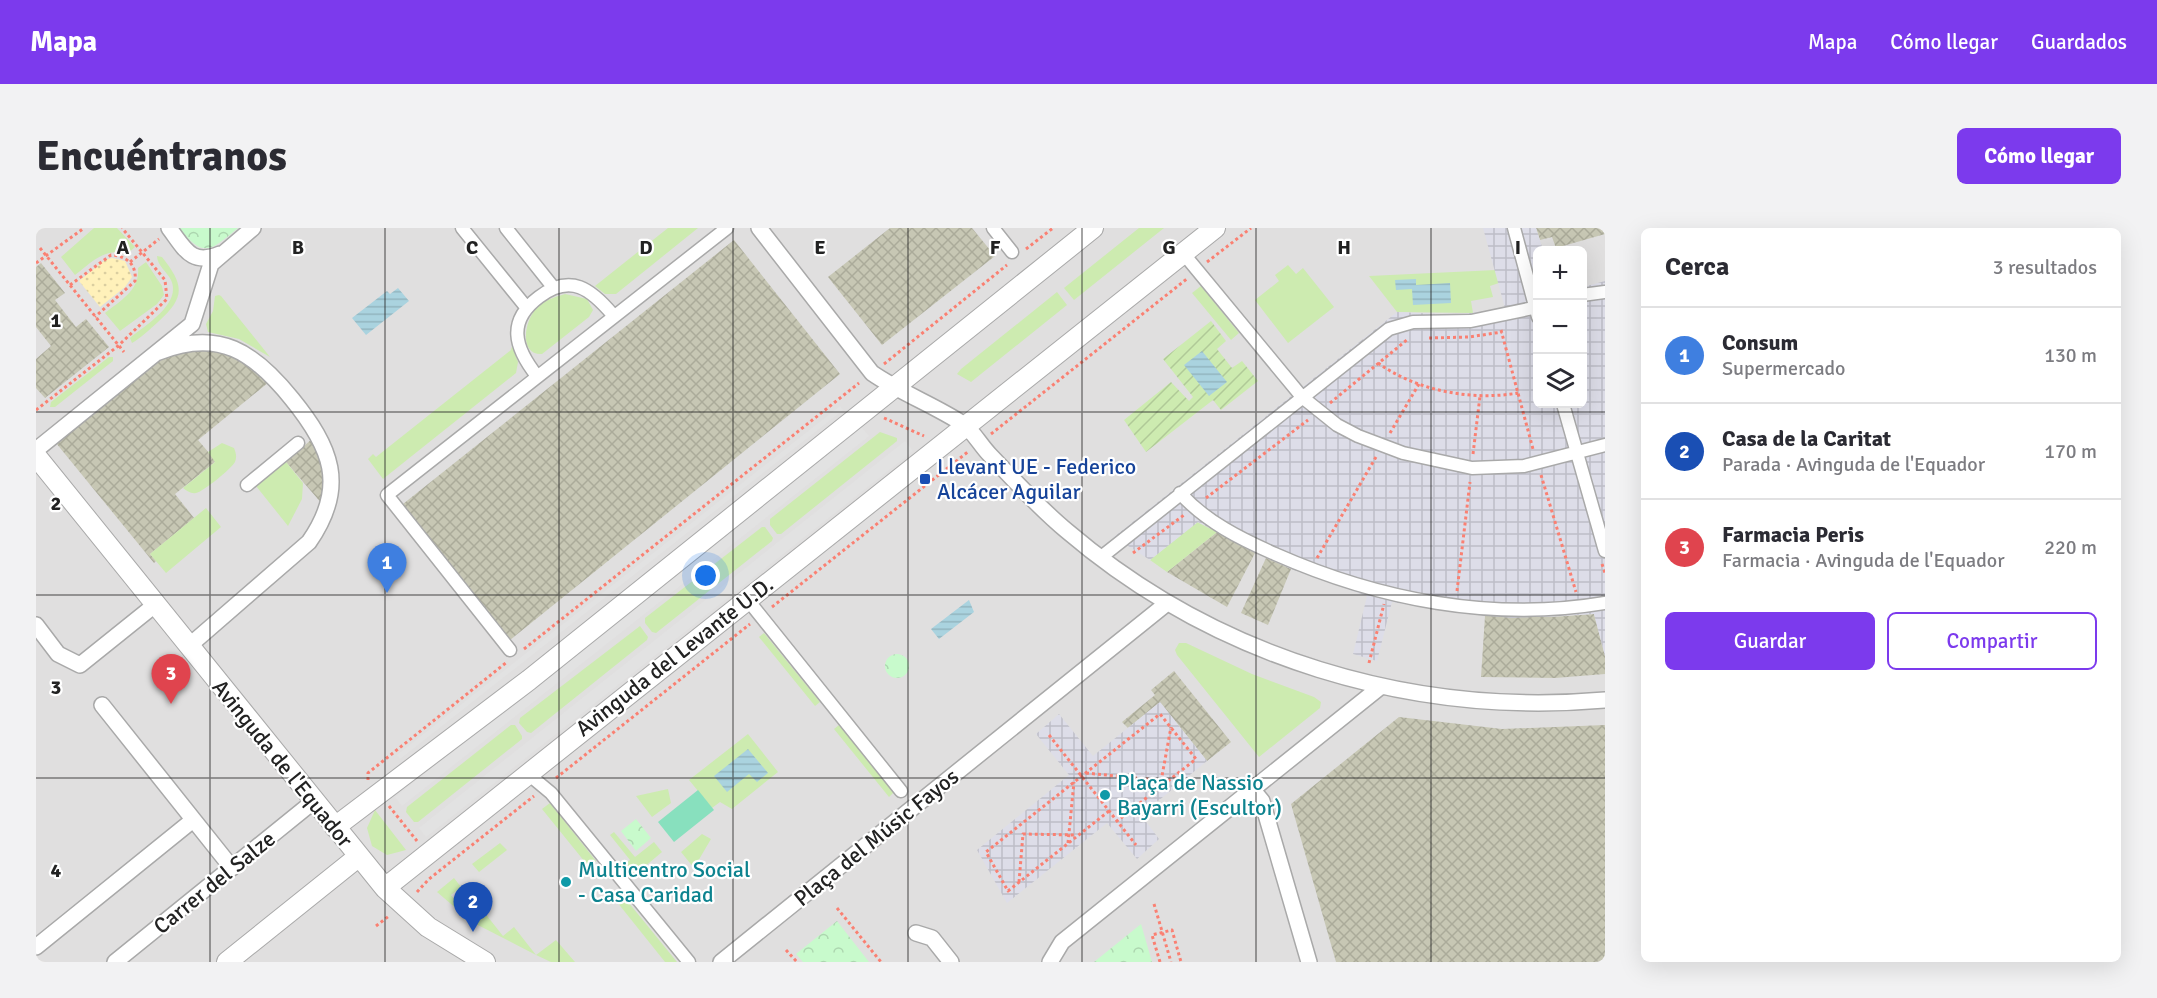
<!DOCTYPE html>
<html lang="es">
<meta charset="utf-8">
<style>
:root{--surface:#fff;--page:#f2f2f3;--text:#2b2b33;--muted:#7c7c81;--line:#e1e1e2;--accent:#7c3aed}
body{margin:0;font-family:Signika,sans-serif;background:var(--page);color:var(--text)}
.controls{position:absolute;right:18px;top:18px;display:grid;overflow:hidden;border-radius:9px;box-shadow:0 6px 24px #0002}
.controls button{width:54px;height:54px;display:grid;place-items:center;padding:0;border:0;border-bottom:2px solid var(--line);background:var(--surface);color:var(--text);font:30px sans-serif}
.you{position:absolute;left:670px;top:348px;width:21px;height:21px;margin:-15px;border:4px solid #fff;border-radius:50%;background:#1a73e8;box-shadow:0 0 0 9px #1a73e833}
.badge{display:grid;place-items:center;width:39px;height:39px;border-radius:50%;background:var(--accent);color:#fff;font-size:20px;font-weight:700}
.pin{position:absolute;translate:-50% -50px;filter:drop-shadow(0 2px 3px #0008)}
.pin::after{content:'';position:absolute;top:32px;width:21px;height:18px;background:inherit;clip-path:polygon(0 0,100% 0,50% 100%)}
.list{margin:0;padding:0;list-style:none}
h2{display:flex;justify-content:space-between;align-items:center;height:78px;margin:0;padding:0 24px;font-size:26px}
h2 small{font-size:20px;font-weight:400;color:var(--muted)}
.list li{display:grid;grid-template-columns:39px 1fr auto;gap:18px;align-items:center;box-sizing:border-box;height:96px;padding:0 24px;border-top:2px solid var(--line)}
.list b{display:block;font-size:22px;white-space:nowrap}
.list p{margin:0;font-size:20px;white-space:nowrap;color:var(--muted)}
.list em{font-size:20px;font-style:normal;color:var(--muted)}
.actions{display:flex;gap:12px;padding:18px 24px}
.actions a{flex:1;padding:14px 0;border:2px solid var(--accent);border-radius:9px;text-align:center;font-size:21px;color:var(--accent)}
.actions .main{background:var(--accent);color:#fff}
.icon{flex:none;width:33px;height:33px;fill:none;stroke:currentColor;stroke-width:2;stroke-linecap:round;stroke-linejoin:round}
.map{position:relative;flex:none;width:1569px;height:734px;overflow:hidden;border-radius:9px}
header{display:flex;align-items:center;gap:36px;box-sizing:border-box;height:84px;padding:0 30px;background:var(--accent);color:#fff}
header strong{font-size:28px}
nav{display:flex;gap:33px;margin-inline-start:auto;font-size:21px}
.intro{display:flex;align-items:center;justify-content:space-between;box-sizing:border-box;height:144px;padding:0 36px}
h1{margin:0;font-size:42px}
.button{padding:15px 27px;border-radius:9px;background:var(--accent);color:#fff;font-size:21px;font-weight:700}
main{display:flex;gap:36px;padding:0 36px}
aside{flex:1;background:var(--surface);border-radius:9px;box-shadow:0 6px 24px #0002}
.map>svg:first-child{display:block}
.residential{fill:#e0dfdf;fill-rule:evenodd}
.construction{fill:url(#construction-cross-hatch)}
.grass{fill:#cdebb0}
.sand{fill:url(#sand-dots)}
.park{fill:url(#park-crowns)}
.garden{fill:url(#garden-furrows)}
.pitch{fill:#88e0be}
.parking{fill:#e2e2e2}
.plaza{fill:url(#plaza-grid)}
.water{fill:url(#water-rules)}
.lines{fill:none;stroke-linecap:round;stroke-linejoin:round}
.pedestrian-casing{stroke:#a9a9a9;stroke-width:15}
.minor-casing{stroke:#a9a9a9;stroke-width:18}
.tertiary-casing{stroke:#a9a9a9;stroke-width:22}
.path{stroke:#fa8072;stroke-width:3;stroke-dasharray:3 3;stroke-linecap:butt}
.pedestrian{stroke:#fff;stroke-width:12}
.minor{stroke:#fff;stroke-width:15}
.tertiary{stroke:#fff;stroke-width:20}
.grid{fill:none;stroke:#222;stroke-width:1.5;stroke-opacity:0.55}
.transit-dot{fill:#1a4fb4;stroke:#fff;stroke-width:2}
.culture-dot{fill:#0f9aa8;stroke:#fff;stroke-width:2}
.labels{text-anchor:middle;stroke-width:4.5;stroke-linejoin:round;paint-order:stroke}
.transit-label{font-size:22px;fill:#164399;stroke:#fff;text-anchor:start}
.street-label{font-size:22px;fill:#222;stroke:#fff}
.culture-label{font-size:22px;fill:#0d838f;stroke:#fff;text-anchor:start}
.grid-label{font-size:20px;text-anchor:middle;font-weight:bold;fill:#222;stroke:#fff;stroke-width:4.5;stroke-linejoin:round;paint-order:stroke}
</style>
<header>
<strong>Mapa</strong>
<nav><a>Mapa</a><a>Cómo llegar</a><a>Guardados</a></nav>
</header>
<div class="intro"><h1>Encuéntranos</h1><a class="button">Cómo llegar</a></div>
<main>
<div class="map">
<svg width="1569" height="734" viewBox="0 0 1569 734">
<defs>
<pattern id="construction-cross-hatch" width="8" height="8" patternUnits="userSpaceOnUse" patternTransform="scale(1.5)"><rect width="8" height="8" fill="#c7c7b4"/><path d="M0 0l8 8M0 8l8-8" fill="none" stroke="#abab9a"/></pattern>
<pattern id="sand-dots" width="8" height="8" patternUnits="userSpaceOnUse" patternTransform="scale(1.5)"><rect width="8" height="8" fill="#fff1ba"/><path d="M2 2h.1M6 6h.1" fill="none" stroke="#dacea0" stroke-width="1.8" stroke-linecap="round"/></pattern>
<pattern id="park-crowns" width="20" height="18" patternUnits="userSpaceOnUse" patternTransform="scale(1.5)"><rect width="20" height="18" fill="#c8facc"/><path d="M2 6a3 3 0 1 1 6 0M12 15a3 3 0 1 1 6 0" fill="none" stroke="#acd6af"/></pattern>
<pattern id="garden-furrows" width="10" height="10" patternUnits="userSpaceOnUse" patternTransform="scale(1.5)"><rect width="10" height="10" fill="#cdebb0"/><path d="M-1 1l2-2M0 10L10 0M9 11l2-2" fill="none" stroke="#b0c997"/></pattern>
<pattern id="plaza-grid" width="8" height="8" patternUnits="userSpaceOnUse" patternTransform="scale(1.5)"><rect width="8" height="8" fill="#dddde8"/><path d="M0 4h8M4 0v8" fill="none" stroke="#bdbdc7"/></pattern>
<pattern id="water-rules" width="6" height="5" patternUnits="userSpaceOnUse" patternTransform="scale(1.5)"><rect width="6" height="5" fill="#aad3df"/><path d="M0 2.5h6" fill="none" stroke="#92b5bf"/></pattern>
</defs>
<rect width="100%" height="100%" fill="#f2efe9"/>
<!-- residential -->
<path class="residential" d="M0 0H1569V734H0ZM1502 22H1546V176H1502Z"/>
<!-- construction -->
<path class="construction" d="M854 0H936L959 28 846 117 792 49Z
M1500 0H1569V6L1520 20 1516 9 1504 12Z
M698 12 804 146 474 412 367 276Z
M5 35 29 65 19 72 40 99 50 91 73 119 9 170 0 160V131L15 118 0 99V39Z
M162 121 183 123 206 132 233 154 162 212 180 233 139 266 158 290 114 326 120 333 118 335 20 215 120 134 130 128Z
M277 210 289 247 287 277 250 234Z
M1181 304 1219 325 1191 379 1131 344Z
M1230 330 1255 341 1232 397 1205 385Z
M1558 386 1569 428V446L1519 450 1445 449 1449 388 1517 389Z
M1138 443 1195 514 1171 533 1124 474 1092 500 1086 494 1119 467 1115 462Z
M1363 489 1466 501 1569 497V734H1300L1255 576Z"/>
<!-- grass -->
<path class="grass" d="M58 0H81L99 19 91 26C69 19 56 34 39 47L25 29Z
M632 0H662L580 66H569L559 58Z
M1103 0H1128L1038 72 1028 60Z
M121 28 126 29C148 57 150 69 122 94 114 101 105 110 96 115L94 110C109 97 146 76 135 52 131 44 121 37 121 28Z
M110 34 126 58 128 67 121 76 84 103 69 85C85 72 104 62 102 40Z
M1252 37 1260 46 1267 40 1298 79 1252 115 1219 72 1243 53 1239 47Z
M1460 42 1463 55 1454 58 1457 69 1435 73 1437 85 1361 84 1333 48Z
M1165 58 1203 105 1195 112 1156 65Z
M1021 64 1031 77 935 154 921 146 925 141Z
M529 66 551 71 557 82 553 89 506 126C482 127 489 92 500 81 508 72 519 69 529 66Z
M183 67 185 68 234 129 203 111 172 104 170 96 177 83 179 68Z
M476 118 482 134 480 145 347 251 332 231 337 226 340 229 475 122Z
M73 129H77V133L19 179H14L15 174Z
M844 204 861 210V213L745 306H741L734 297V291Z
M186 215 198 220C200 225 201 229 199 234 196 240 167 264 160 265 155 266 151 263 147 260L179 234 172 224Z
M250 234 267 255 266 271 252 298 220 258Z
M170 280 185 299 130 345 114 326Z
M1161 294 1181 304 1131 344 1114 332Z
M726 299H729L737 310 736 313 620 405 616 404 609 395V390Z
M604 398 612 409 611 412 495 505 491 504 483 495 484 490Z
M728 405 784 474 779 478 723 409Z
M1143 415H1150L1216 446 1278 469 1285 474 1284 480 1223 529 1141 427 1139 422Z
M475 497H479L486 508V511L382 594H378L370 584 371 579Z
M803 497 858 564 853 569 798 501Z
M712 506 742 544 696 581 684 574 676 580 653 552Z
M632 561 635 575 616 589 600 568Z
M514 575 560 633 553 639 506 581Z
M339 582 370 622 351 627 336 618 331 600Z
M578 604 599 629 618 614 626 624 594 651 585 639 594 632 574 607Z
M666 606 675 611 658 640 645 624Z
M464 615 471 622 443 644 436 636Z
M418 650 425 659 415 667 436 694 448 684 467 708 478 699 500 727 520 712 539 734H515L500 727 436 694 401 664Z
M588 669 641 734H629L581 674Z"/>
<!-- sand -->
<path class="sand" d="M76 30 89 33 96 49 89 59 64 79 43 53 69 32Z"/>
<!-- park -->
<path class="park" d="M143 0H202C174 23 168 31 143 0Z
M849 438a12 12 0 1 1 24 0a12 12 0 1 1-24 0Z
M600 591 615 610 600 623 585 603Z
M801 693 833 734H767L760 726Z
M1105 696 1116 734H1058Z"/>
<!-- garden -->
<path class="garden" d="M1175 93 1190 113 1181 121 1196 140 1206 133 1222 153 1185 182 1177 172 1110 224 1088 192 1135 154 1153 173 1157 169 1127 131Z"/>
<!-- pitch -->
<path class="pitch" d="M662 562 678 582 638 614 622 594Z"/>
<!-- parking -->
<path class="parking" d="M804 178 807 182 364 531 361 527Z
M825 199 833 208 366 578 359 569Z
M869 213 877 223 390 609 383 600Z"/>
<!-- plaza -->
<path class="plaza" d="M1447 0H1500L1507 22H1502V176H1546L1547 59 1569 53V428L1558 386 1476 390 1422 385 1356 374 1341 433 1317 426 1331 368 1255 341 1162 294 1114 332 1078 309 1361 84 1422 87 1469 80Z
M1124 474 1171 533 1105 587 1123 611 1101 631 1071 595 971 675 941 622 1033 547 1000 506 1023 486 1057 528Z"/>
<!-- water -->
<path class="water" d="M1380 51V57L1414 55 1415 75 1377 77 1376 61 1360 62 1359 52Z
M362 60 373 73 330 107 316 90 351 63 354 66Z
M1166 123 1191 154 1173 168 1148 137Z
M933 372 938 384 903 411 895 401Z
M712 521 732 545 721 554 713 546 691 564 678 548Z"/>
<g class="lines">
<!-- pedestrian casing -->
<g class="pedestrian-casing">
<path id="pedestrian" d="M426 0 490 79
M470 0 517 59
M957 0 976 24
M1478 0 1502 89
M1147 25 1266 169 1301 197 1322 208 1367 225 1436 240 1488 238 1569 217
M1546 67 1569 64
M501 148C478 119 471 93 503 69 535 45 555 61 577 87
M1527 176 1569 323
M211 257 262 215
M1144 265C1170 294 1205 311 1239 326 1343 372 1457 394 1569 375
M1064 330 1353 101 1377 94 1435 93 1502 79
M711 371 865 563
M474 422 351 267 691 0
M491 545 515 565 653 734"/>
</g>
<!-- minor casing -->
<g class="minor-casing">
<path id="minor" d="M133 0C149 21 155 38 184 26
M723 0 836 145C865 165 898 177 927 196 937 203 945 218 954 227 979 253 1003 280 1031 303 1180 430 1375 489 1569 472
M123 124C183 100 218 124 256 171 295 219 312 258 273 314L153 418
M0 222 156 96 175 36 217 0
M0 397 22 426 44 437 120 376
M66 477 196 640
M1216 561 1226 573 1273 734
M880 705 896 710 915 734
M0 719 157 592
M79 734 278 573
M685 734 1130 376
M1014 734 1026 714 1343 460"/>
</g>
<!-- tertiary casing -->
<g class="tertiary-casing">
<path id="tertiary" d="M0 228 349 660 392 699 449 734
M299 599 493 452 1057 0
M349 660 1179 0
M191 734 322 629"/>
</g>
<!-- path -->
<path class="path" d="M4 20 88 124
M990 21 1017 0
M94 34 123 11
M1171 34 1215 0
M0 35 48 0
M34 57 75 27C91 28 101 37 99 53L59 89
M1465 102 1497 221
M1393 110 1433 109 1466 104
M1342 135C1381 163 1436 173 1482 165
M848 136 971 37
M1294 175 1372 111
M0 182 82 118 131 71 129 52 86 0
M848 190 888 208
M1354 205 1383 156
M955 206 1152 50
M1437 226 1444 168
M1505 247 1540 364
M1170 270 1272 192
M1097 325 1148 287
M1281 330 1340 229
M1566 336 1569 345
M1421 363 1434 254
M736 379 933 223
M488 421 823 155
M1333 435 1348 376
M1013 507 1100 617
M1050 545 1130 553
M520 550 714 396
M332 552V545L471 434
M1124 559 1135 499
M353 578 381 613
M1073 583 972 663 950 624 1124 486 1160 531 1081 593
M1032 615 1038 554
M983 654 987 606 1040 607
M381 664 393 651 498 568
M1118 676 1135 734
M801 680 845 734
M340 698 353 688
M750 722 761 734
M1124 734 1116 707 1136 702 1145 734"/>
<!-- pedestrian -->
<use href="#pedestrian" class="pedestrian"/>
<!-- minor -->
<use href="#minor" class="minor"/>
<!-- tertiary -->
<use href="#tertiary" class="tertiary"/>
</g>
<!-- grid -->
<path class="grid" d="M174 0V734M349 0V734M523 0V734M697 0V734M872 0V734M1046 0V734M1220 0V734M1395 0V734M0 184H1569M0 367H1569M0 550H1569"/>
<!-- markers -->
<rect class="transit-dot" x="883" y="245" width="12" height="12" rx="3"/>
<g class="culture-dot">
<circle cx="1069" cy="567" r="6"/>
<circle cx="530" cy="654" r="6"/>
</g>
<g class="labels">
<!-- transit labels -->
<g class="transit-label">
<text x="901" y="246">Llevant UE - Federico<tspan x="901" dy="25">Alcácer Aguilar</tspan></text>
</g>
<!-- street labels -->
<g class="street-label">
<text transform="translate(638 428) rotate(-38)" y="8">Avinguda del Levante U.D.</text>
<text transform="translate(247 535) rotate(51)" y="8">Avinguda de l'Equador</text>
<text transform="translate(840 609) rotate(-39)" y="8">Plaça del Músic Fayos</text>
<text transform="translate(178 654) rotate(-39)" y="8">Carrer del Salze</text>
</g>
<!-- culture labels -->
<g class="culture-label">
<text x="1081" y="562">Plaça de Nassio<tspan x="1081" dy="25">Bayarri (Escultor)</tspan></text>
<text x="542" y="649">Multicentro Social<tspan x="542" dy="25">- Casa Caridad</tspan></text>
</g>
</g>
<g class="grid-label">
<text x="87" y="26">A</text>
<text x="262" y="26">B</text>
<text x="436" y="26">C</text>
<text x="610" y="26">D</text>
<text x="784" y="26">E</text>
<text x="959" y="26">F</text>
<text x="1133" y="26">G</text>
<text x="1308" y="26">H</text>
<text x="1482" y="26">I</text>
<text x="20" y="99">1</text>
<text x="20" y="282">2</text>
<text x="20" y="466">3</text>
<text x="20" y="649">4</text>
</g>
</svg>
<div class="controls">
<button>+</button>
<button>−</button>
<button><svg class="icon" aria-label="layers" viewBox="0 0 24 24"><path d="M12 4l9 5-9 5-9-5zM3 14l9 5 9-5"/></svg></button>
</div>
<div class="you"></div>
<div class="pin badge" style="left:351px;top:365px;background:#3f7fe0">1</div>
<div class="pin badge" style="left:437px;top:704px;background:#1a4fb4">2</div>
<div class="pin badge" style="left:135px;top:476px;background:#e0444e">3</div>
</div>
<aside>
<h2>Cerca<small>3 resultados</small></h2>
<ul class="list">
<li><span class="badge" style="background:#3f7fe0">1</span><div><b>Consum</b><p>Supermercado</p></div><em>130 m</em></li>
<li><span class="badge" style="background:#1a4fb4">2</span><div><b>Casa de la Caritat</b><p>Parada · Avinguda de l'Equador</p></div><em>170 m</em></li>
<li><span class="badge" style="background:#e0444e">3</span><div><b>Farmacia Peris</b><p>Farmacia · Avinguda de l'Equador</p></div><em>220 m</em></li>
</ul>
<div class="actions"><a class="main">Guardar</a><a>Compartir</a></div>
</aside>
</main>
